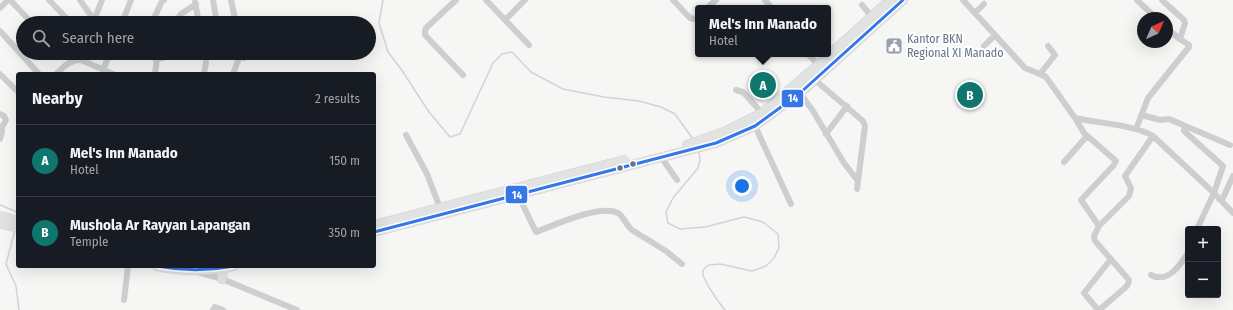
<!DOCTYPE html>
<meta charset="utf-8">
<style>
:root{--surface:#171b24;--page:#20242c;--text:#f1f3f6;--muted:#9ea1a6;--line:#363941;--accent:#0f766e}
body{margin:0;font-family:"Fira Sans Condensed",sans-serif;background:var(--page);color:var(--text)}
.controls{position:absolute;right:12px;bottom:12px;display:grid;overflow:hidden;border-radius:4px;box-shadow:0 4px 16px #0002}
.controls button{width:36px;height:36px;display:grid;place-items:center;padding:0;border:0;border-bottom:1px solid var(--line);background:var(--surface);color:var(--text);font:20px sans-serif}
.compass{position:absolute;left:1137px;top:12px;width:36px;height:36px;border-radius:50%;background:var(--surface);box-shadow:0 4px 16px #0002;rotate:45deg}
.you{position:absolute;left:742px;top:186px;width:14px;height:14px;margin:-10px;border:3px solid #fff;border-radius:50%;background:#1a73e8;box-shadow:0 0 0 6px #1a73e833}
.badge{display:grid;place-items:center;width:26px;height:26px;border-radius:50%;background:var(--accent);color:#fff;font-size:13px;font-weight:700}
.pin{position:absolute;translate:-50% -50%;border:2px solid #fff;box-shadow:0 1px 4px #0006}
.popup{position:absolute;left:695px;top:5px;width:136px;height:52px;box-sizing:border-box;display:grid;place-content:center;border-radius:4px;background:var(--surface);filter:drop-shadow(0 1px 3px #0005);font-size:13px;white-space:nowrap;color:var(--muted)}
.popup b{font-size:15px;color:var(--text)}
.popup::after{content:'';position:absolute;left:50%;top:100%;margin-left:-8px;border:8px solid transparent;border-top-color:var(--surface)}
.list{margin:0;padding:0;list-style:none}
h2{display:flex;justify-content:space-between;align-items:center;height:52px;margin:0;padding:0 16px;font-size:17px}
h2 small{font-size:13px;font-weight:400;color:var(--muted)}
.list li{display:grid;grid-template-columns:26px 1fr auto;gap:12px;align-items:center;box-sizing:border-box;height:72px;padding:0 16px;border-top:1px solid var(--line)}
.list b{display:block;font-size:15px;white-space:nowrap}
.list p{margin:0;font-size:13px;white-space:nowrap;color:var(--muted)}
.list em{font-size:13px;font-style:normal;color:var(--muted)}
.icon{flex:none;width:22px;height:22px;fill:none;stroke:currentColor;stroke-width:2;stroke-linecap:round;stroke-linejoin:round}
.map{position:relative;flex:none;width:1233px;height:310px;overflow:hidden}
.search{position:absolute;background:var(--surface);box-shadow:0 4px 16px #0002;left:16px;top:16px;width:360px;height:44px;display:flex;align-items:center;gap:10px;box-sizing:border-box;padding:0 14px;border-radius:22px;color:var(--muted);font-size:15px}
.panel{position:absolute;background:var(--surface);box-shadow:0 4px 16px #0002;left:16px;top:72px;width:360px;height:196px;border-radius:4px}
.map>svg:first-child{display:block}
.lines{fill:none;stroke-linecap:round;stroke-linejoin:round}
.stream{stroke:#ced5d8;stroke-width:1.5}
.highway-casing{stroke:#d2d3d3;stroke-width:10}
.minor{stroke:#cdcecf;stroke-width:6}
.highway{stroke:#e1e2e2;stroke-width:9}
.bus-1-casing{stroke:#fff;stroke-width:6}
.bus-1{stroke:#3577e9;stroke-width:3}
.bus-dot{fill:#657485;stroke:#fff;stroke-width:1.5}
.labels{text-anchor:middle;stroke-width:4;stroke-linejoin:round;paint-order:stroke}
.poi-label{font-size:12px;fill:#657485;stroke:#fff;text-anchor:start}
.line-badge{stroke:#fff;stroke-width:1.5}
.badge-label{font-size:11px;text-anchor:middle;font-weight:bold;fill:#fff}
</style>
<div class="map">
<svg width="1233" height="310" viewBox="0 0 1233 310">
<rect width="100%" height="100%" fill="#f6f6f4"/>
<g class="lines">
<!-- stream -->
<path class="stream" d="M383 0 379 23 388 52 401 69 429 112 450 137 460 134 493 63 502 54 512 52 531 72 563 89 604 97 639 101 661 107 675 114 693 139
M699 152 700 160 698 168 673 198 666 212 668 223 680 229 705 227 744 217 763 222 778 234 779 248 774 258 766 266 752 271 720 264 709 265C707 266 703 269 703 272 701 278 720 304 725 310
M0 205 15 211 18 216
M15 230 6 264 16 286 19 310"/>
<!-- highway casing -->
<g class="highway-casing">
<path id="highway" d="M687 145 724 132 762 113 818 65 890 0
M0 216 18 221
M0 223 18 228
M374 225 624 160
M374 232 689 150 716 143 755 126 800 93 903 0
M157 266C182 271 209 272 234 266
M222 279 223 268"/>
</g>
<!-- minor -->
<path class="minor" d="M10 0 32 23
M49 0 71 23
M80 0 94 20
M213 0 217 23
M231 0 236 23
M456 0 426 28 425 31V35L463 75
M486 0 529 45
M673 0 690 18 694 19 698 17
M765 0 772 8
M963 0 1025 68 1040 74 1046 77 1075 118C1097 123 1135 125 1153 136L1214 193 1233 213
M1137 0 1156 18
M195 2 199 23
M862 5 872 17
M0 8 8 0
M707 8 716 0
M975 13 984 4
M505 20 525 0
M93 23 102 0
M122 23 131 0
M152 23 161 3 164 0
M175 23 181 14 196 4
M1167 29 1180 39
M0 31 39 74
M984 46 995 35
M141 53 157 59 185 53
M808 54 818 65
M103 70 110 53
M0 74 18 92
M56 74C63 68 70 59 81 60L113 74
M155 74 157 59
M204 74 206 62
M233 74 239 58 241 57 244 58
M1040 74 1055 55 1048 46
M815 80 863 121 865 126 857 189
M736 90 743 92 762 113
M800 93 813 111 844 163 858 181
M0 114 4 116 6 120 2 127V132L0 139
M1142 115 1160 120 1169 119 1230 145
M1075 118 1084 133 1116 161 1113 166 1081 200 1099 226 1129 196 1131 188 1125 176 1153 136
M755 126 791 204
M1185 126 1184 131 1223 166 1214 193 1197 229
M1136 129 1148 98 1189 47V45L1180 39 1185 23 1184 20 1162 0
M826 134 847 106
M406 135 427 174 440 208
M661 157 677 180
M1064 162 1087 136
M518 195 536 232C554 225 600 204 618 213 624 217 626 225 632 230L666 251 682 264
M1219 199 1223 198 1233 176
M198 272 222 279 297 310
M1151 275C1168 284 1180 265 1188 253
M124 300 128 266
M213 310 215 307 223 310
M1098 310 1084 293 1111 259
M1099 310 1126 287 1128 284 1129 280 1095 241 1094 236 1099 226"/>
<!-- highway -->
<use href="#highway" class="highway"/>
<!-- bus-1 casing -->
<g class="bus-1-casing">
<path id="bus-1" d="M374 232 716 143 755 126 800 93 903 0
M157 266C183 271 208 271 234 266"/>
</g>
<!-- bus-1 -->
<use href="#bus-1" class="bus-1"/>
</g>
<!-- icons -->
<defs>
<g id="civic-square" transform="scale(0.9)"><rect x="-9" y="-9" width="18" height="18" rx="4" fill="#98a2ac" stroke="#fff"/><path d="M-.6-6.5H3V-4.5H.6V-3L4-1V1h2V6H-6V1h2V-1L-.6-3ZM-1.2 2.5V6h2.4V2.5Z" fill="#fff"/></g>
</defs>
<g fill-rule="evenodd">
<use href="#civic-square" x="894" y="46"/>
</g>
<!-- markers -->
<g class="bus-dot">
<circle cx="633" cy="164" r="3.5"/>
<circle cx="620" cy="168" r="3.5"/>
</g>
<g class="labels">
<!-- poi labels -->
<g class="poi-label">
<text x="907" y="43">Kantor BKN<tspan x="907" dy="14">Regional XI Manado</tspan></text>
</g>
</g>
<g class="line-badge">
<rect x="781" y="89" width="23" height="19" rx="4" fill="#3577e9"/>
<rect x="505" y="185" width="23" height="19" rx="4" fill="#3577e9"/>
</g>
<g class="badge-label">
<text x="793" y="102">14</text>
<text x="517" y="199">14</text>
</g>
</svg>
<div class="controls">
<button>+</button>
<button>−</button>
</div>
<svg class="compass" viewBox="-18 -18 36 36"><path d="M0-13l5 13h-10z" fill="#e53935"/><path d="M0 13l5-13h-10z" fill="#9ea1a6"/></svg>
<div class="you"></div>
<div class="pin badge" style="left:763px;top:85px">A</div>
<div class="popup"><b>Mel's Inn Manado</b>Hotel</div>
<div class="pin badge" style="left:970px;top:95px">B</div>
<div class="search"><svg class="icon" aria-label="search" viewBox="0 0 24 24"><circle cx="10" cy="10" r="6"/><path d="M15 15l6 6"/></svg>Search here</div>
<section class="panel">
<h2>Nearby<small>2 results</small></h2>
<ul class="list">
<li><span class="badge">A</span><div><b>Mel's Inn Manado</b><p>Hotel</p></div><em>150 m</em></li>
<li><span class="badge">B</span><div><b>Mushola Ar Rayyan Lapangan</b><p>Temple</p></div><em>350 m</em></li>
</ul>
</section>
</div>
